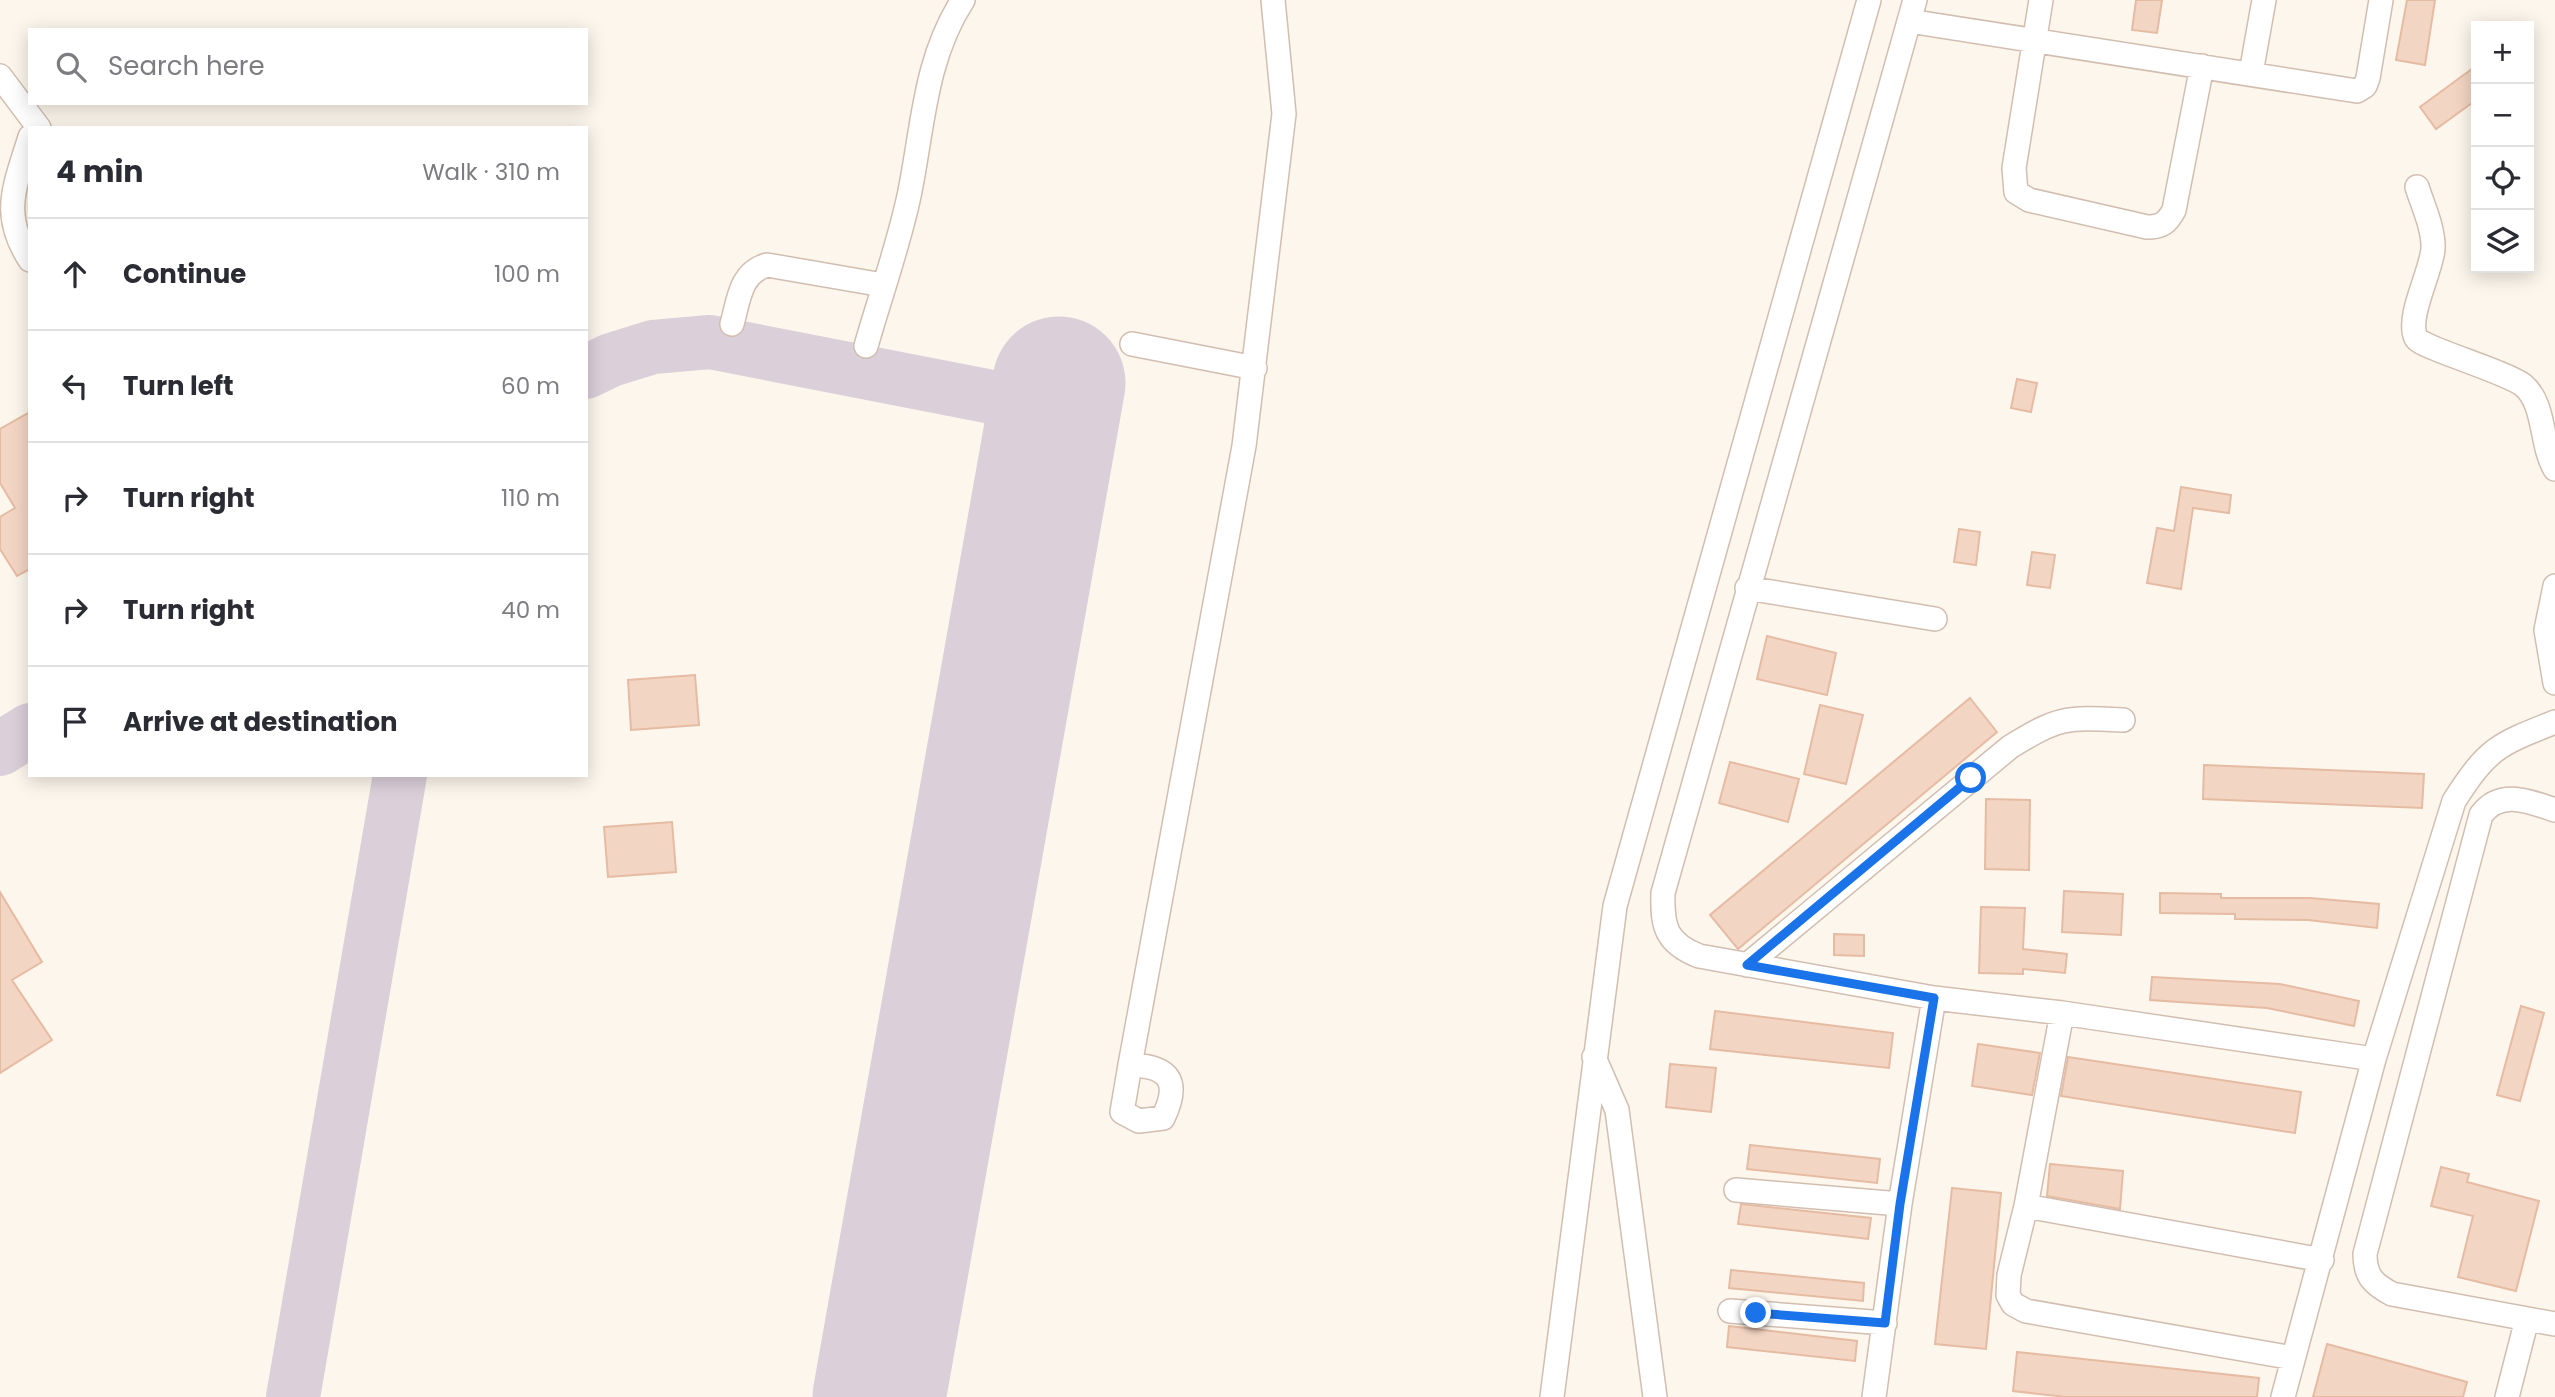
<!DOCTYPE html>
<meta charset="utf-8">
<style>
:root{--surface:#fff;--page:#f2f2f3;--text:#2b2b33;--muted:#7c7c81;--line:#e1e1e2}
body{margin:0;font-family:Poppins,sans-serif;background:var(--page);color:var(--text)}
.controls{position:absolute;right:21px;top:21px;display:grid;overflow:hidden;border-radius:0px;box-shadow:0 4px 18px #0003}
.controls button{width:63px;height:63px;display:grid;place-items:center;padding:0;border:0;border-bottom:2px solid var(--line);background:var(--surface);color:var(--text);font:35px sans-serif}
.stop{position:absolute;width:21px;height:21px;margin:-16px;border:5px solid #1a73e8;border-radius:50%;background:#fff}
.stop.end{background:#1a73e8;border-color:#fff;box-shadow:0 2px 7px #0008}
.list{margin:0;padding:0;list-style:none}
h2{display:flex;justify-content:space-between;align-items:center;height:91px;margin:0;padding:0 28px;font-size:30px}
h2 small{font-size:23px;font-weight:400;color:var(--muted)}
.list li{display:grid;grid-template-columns:46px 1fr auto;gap:21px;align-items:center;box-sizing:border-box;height:112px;padding:0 28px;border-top:2px solid var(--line)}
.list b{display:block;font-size:26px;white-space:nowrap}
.list em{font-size:23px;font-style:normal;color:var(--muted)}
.icon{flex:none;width:38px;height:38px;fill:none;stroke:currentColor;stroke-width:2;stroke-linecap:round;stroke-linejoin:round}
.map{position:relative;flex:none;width:2555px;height:1397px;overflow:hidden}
.search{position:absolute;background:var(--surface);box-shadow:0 4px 18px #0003;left:28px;top:28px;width:560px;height:77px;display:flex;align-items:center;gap:18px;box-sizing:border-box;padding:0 24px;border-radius:0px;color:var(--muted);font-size:26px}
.panel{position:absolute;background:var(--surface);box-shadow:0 4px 18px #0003;left:28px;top:126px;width:560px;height:651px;border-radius:0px}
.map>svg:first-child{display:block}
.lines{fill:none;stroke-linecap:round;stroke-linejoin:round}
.taxiway{stroke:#dbcfda;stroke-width:54}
.runway{stroke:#dbcfda;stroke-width:133}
.building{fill:#f3d5c3;stroke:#e6bba3;stroke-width:2}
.minor-casing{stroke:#d1beb0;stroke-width:26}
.minor{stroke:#fff;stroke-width:23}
.route{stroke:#1a73e8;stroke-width:9}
</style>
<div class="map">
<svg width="2555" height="1397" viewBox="0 0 2555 1397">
<rect width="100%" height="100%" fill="#fdf6ec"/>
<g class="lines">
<!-- taxiway -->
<path class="taxiway" d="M586 372 611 360 653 347 710 342 992 397 1054 412
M0 749 30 730
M293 1397 400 775"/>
<!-- runway -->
<path class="runway" d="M879 1397 1059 383"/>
</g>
<!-- building -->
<path class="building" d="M2136 0H2162L2157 33 2132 30Z
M2407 0H2435L2425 65 2396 60Z
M2476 66V100L2436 129 2420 107Z
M2017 379 2037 383 2031 412 2011 408Z
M30 412V569L17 576 0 549V517L15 508 0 483V429Z
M2181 487 2231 495 2229 513 2193 508 2181 589 2147 583 2157 528 2174 531Z
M1959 529 1980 532 1976 565 1954 562Z
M2032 552 2055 555 2050 588 2027 585Z
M1767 636 1836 653 1827 695 1757 679Z
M695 675 699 725 631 730 628 680Z
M1970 698 1997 732 1738 949 1710 915Z
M1820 705 1863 715 1846 784 1804 774Z
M1730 762 1799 779 1788 822 1719 803Z
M2204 765 2424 774 2422 808 2203 799Z
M1986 799 2030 800 2029 870 1985 869Z
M672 822 676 872 608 877 604 827Z
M2064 891 2123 894 2121 935 2062 932Z
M0 892 42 962 12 980 52 1040 0 1073Z
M2160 893 2221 894V898H2310L2379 904 2377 928 2308 920 2235 919V914L2160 913Z
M1981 907 2025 908 2023 949 2067 954 2065 973 2023 969V974L1979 973Z
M1834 934 1864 935V956L1834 955Z
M2152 977 2280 984 2359 1001 2354 1026 2267 1008 2150 1000Z
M2521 1006 2544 1013 2520 1101 2497 1095Z
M1715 1011 1893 1033 1889 1068 1710 1049Z
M1978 1044 2040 1053 2032 1095 1972 1086Z
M2068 1057 2301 1092 2295 1133 2061 1096Z
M1670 1064 1716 1068 1711 1112 1666 1107Z
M1750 1145 1880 1159 1877 1183 1747 1169Z
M2050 1164 2123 1171 2120 1209 2047 1196Z
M2441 1167 2469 1174 2467 1182 2539 1201 2516 1291 2458 1277 2473 1216 2431 1206Z
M1952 1188 2001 1193 1986 1349 1935 1344Z
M1741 1204 1871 1218 1868 1239 1738 1224Z
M1731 1270 1864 1283 1863 1301 1729 1288Z
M1729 1326 1857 1341 1855 1361 1727 1347Z
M2327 1344 2467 1382 2463 1397H2313Z
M2017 1352 2259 1378 2257 1397H2066L2013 1391Z"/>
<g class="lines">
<!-- minor casing -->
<g class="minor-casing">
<path id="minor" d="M1915 0 1663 893C1662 927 1666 943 1699 956L1934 998 2062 1013 2374 1059 2454 801C2488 748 2497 745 2555 722
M2041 0 2014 168 2016 192 2029 200 2147 227C2162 227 2167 223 2174 210L2202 66
M1909 21 2357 91 2365 86 2368 78 2381 0
M2251 73 2264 0
M0 76 39 128
M30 137C15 186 0 214 30 260
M2417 187C2423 206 2434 229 2433 249 2431 273 2406 317 2416 338 2420 347 2504 371 2523 385 2546 404 2540 444 2555 469
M732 324C739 299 740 273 767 265L883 285
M1132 344 1255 368
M866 346C880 297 898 247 909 196 923 129 924 60 963 0
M2555 586 2546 630 2555 683
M1747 588 1935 619
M2555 810C2528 801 2500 789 2481 815L2365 1254C2365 1276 2373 1284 2392 1294L2555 1324
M1747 965 2010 747C2059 717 2065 717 2123 720
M2062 1013 2026 1206 2009 1275 2008 1295 2013 1304 2026 1311 2293 1358
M1594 1057 1617 1110 1655 1397
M1130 1065C1169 1066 1181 1081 1163 1118L1139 1121 1122 1112 1130 1065 1244 446 1284 114 1273 0
M1736 1190 1900 1204
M2026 1206 2322 1260
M1730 1311 1885 1323
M1552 1397 1615 906 1869 0
M1874 1397 1900 1204 1934 998
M2283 1397 2374 1059
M2507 1397 2527 1319"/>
</g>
<!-- minor -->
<use href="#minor" class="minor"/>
</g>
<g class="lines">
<!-- route -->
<path class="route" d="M1756 1313 1885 1323 1900 1204 1934 998 1747 965 1971 778"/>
</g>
</svg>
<div class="controls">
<button>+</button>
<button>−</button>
<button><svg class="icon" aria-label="locate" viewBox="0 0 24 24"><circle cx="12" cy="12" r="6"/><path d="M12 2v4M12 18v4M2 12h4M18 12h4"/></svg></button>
<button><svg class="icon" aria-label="layers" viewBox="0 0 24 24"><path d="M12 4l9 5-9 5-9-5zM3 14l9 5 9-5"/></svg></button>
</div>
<div class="stop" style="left:1971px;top:778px"></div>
<div class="stop end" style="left:1756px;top:1313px"></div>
<div class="search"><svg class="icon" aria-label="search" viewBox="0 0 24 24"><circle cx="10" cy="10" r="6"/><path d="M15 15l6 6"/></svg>Search here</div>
<section class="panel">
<h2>4 min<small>Walk · 310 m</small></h2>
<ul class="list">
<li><svg class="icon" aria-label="ahead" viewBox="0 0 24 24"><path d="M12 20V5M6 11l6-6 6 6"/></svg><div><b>Continue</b></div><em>100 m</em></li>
<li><svg class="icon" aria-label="left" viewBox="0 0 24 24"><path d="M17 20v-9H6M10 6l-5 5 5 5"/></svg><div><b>Turn left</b></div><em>60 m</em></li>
<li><svg class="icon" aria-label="right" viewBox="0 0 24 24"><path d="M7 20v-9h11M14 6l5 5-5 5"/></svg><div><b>Turn right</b></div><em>110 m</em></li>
<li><svg class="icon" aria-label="right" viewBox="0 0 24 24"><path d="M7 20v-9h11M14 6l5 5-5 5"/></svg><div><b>Turn right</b></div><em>40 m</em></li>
<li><svg class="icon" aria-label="arrive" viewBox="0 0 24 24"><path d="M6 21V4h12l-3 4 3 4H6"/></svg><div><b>Arrive at destination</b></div></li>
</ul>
</section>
</div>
